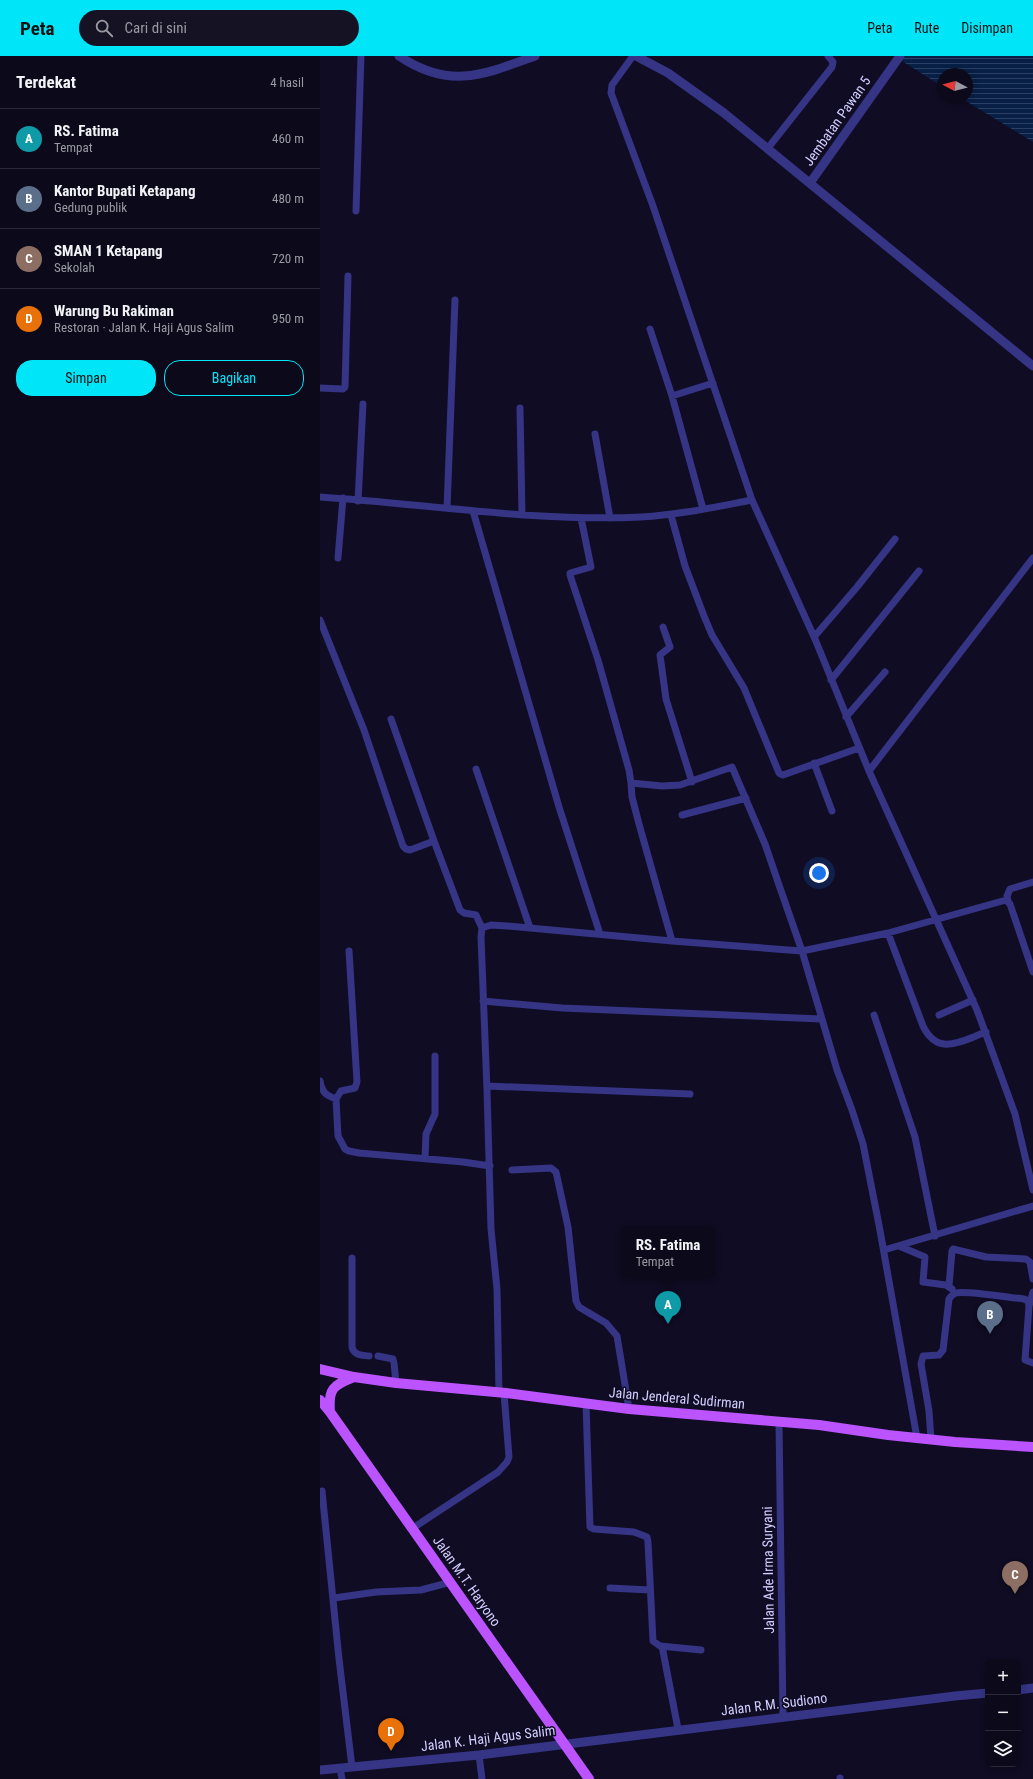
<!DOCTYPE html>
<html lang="id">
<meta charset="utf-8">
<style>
:root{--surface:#0b091a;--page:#141223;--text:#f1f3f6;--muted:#9a9aa2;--line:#2b2a39;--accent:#00e6f8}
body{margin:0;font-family:"Roboto Condensed",sans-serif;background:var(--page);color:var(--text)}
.controls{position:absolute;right:12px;bottom:12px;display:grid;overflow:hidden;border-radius:8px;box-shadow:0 2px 6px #0003}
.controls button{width:36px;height:36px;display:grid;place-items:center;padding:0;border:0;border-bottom:1px solid var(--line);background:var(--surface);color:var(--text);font:20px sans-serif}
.compass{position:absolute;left:617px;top:12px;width:36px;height:36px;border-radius:50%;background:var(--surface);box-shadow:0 2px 6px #0003;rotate:277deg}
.you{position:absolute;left:499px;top:817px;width:14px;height:14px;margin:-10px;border:3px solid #fff;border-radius:50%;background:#1a73e8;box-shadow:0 0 0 6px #1a73e833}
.badge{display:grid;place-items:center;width:26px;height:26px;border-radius:50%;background:var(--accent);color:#fff;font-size:13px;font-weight:700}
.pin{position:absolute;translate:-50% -33px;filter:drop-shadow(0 1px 2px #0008)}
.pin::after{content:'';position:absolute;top:21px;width:14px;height:12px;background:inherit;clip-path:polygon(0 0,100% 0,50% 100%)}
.popup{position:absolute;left:301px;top:1170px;width:94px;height:52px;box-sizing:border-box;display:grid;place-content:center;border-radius:8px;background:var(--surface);filter:drop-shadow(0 1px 3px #0005);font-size:13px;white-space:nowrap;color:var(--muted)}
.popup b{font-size:15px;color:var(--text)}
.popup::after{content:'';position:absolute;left:50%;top:100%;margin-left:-8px;border:8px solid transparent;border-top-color:var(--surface)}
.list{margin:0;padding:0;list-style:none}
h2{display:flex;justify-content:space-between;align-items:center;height:52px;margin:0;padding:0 16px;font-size:17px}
h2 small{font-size:13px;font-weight:400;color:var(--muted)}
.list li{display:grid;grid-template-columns:26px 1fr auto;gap:12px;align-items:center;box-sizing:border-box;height:60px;padding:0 16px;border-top:1px solid var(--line)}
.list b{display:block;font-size:15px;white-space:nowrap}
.list p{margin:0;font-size:13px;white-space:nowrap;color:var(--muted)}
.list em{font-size:13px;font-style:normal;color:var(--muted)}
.actions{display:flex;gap:8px;padding:12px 16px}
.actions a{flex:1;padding:9px 0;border:1px solid var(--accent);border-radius:16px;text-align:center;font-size:14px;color:var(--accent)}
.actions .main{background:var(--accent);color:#111}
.icon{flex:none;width:22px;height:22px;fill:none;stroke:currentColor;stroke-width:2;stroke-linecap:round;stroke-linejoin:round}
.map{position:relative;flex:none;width:713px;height:1723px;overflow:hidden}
header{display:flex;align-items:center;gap:24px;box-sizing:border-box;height:56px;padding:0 20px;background:var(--accent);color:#111}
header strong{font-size:19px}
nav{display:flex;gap:22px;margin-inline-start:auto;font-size:14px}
.search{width:280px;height:36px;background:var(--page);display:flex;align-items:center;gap:10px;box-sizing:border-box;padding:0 14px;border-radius:22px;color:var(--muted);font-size:15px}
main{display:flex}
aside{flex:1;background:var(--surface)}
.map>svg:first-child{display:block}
.water{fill:url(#water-rules)}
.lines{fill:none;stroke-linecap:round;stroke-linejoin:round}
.minor{stroke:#353485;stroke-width:7}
.tertiary{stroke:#353485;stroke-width:9}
.primary{stroke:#bb54ff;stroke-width:10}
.labels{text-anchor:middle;stroke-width:3;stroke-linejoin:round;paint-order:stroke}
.street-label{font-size:14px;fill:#d2cdff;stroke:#0f0c23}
</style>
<header>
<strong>Peta</strong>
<div class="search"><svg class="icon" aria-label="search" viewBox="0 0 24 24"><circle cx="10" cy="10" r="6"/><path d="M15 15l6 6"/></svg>Cari di sini</div>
<nav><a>Peta</a><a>Rute</a><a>Disimpan</a></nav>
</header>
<main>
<aside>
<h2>Terdekat<small>4 hasil</small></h2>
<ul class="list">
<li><span class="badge" style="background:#0f9aa8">A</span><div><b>RS. Fatima</b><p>Tempat</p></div><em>460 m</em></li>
<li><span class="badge" style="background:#5c6f8a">B</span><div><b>Kantor Bupati Ketapang</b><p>Gedung publik</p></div><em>480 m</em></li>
<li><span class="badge" style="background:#8d6e63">C</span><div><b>SMAN 1 Ketapang</b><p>Sekolah</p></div><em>720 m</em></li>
<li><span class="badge" style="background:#e8710a">D</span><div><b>Warung Bu Rakiman</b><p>Restoran · Jalan K. Haji Agus Salim</p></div><em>950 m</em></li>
</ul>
<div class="actions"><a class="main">Simpan</a><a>Bagikan</a></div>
</aside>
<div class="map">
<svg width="713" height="1723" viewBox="0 0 713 1723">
<defs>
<pattern id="water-rules" width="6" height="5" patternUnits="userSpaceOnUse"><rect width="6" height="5" fill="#082046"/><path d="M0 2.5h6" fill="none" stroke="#2b3f62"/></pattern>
</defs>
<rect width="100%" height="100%" fill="#0f0c23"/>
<!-- water -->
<path class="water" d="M574 0H713V86L641 42H647V18H623V31Z"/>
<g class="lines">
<!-- minor -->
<path class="minor" d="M313 0 292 29 291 37 333 150 432 444 495 583 549 715 657 954 695 1058 713 1134
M448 92 512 11 513 6 508 0
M36 155 41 0
M330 273 352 340 383 453
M0 332 23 333 25 331 28 220
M352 340 393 327
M200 352 202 459
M275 378 290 462
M0 441C107 448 214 466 321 461 359 459 395 451 432 444
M38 445 43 348
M127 452 135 244
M153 455 239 751 280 878
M351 459 365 510 384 560 392 579 424 632 459 717 463 719 539 692
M261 462 271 511 250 517V519L278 604 309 714 311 727
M18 502 23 442
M0 564 44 674 83 790 86 793 90 794 114 785 140 854 144 857 156 859 162 872
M343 571 350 591 340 599 346 643 372 726
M494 581 537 531 575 483
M511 624 599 515
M526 661 565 616
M71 663 114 785
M494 707 512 755
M156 713 210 872
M549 715 713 502
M362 759 426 742
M688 845 687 840 690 833 713 826
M568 877 603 970C618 1001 641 985 666 976
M352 885 319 768 312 741 311 727 342 730 360 729 412 711 445 788 459 829 482 895 517 1014 532 1054 543 1088 559 1169 597 1382
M29 895 37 1026 35 1032 21 1035 16 1043 18 1080 25 1093 29 1095 39 1097 143 1106 170 1110
M163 945 242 952 501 963
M554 959 595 1081 615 1180
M619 959 653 944
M0 1025C2 1036 5 1039 16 1043
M167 1030 370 1038
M105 1102 106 1078 115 1058V1000
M192 1114 231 1112 236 1116 248 1171 256 1245 259 1251 286 1267 297 1280 309 1353
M579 1190 605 1201 603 1226 626 1229 632 1233
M564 1194 713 1150
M32 1202V1291C34 1300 42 1299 49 1300
M629 1230 632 1195 633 1193 666 1201 706 1203 710 1206 713 1223
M709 1250 713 1236
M58 1300 73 1303 74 1307 76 1327
M179 1337 177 1233 171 1173 167 1034 161 881 162 872 171 869 187 870 352 885 482 895 568 877 686 844 690 848 713 916
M266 1348 270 1471 274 1473 314 1476 327 1481 328 1486 333 1585 340 1590 381 1594
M459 1366 463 1662
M611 1383 609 1355 601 1308 603 1300 619 1299 623 1294 629 1243C631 1240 633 1238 636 1237 646 1234 691 1242 704 1243L708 1245 709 1250 705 1304 713 1307
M2 1435 19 1603 32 1711
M93 1472 178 1416 187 1406 189 1401 184 1337
M290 1532 330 1534
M14 1542 56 1536 101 1534 131 1526
M342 1590 358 1673
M159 1699 162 1723
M20 1712 22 1723
M520 1722V1723"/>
<!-- tertiary -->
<path class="tertiary" d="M79 0C130 34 163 19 215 0
M316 0 348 17 404 57 713 310
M490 127 580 0
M698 1634 713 1632
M0 1714 159 1699 635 1640 668 1637"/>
<!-- primary -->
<path class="primary" d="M0 1313 34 1321 76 1327 186 1337 309 1353 499 1369 568 1379 635 1386 713 1391
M0 1344 10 1356 269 1723
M10 1356C8 1333 13 1329 34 1321"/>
</g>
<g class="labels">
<!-- street labels -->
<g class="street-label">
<text transform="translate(517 65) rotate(-55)" y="5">Jembatan Pawan 5</text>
<text transform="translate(357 1342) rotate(5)" y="5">Jalan Jenderal Sudirman</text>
<text transform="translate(448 1514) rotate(-91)" y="5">Jalan Ade Irma Suryani</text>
<text transform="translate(147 1525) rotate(55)" y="5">Jalan M.T. Haryono</text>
<text transform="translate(454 1648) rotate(-7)" y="5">Jalan R.M. Sudiono</text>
<text transform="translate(168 1682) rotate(-7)" y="5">Jalan K. Haji Agus Salim</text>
</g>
</g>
</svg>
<div class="controls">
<button>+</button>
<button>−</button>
<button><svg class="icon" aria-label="layers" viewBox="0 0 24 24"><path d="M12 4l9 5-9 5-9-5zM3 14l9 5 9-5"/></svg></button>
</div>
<svg class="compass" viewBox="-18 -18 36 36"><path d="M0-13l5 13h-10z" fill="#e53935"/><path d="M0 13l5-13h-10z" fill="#9a9aa2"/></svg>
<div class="you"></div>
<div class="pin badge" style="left:348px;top:1268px;background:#0f9aa8">A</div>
<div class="popup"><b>RS. Fatima</b>Tempat</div>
<div class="pin badge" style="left:670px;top:1278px;background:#5c6f8a">B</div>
<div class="pin badge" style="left:695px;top:1538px;background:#8d6e63">C</div>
<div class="pin badge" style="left:71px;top:1695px;background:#e8710a">D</div>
</div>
</main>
